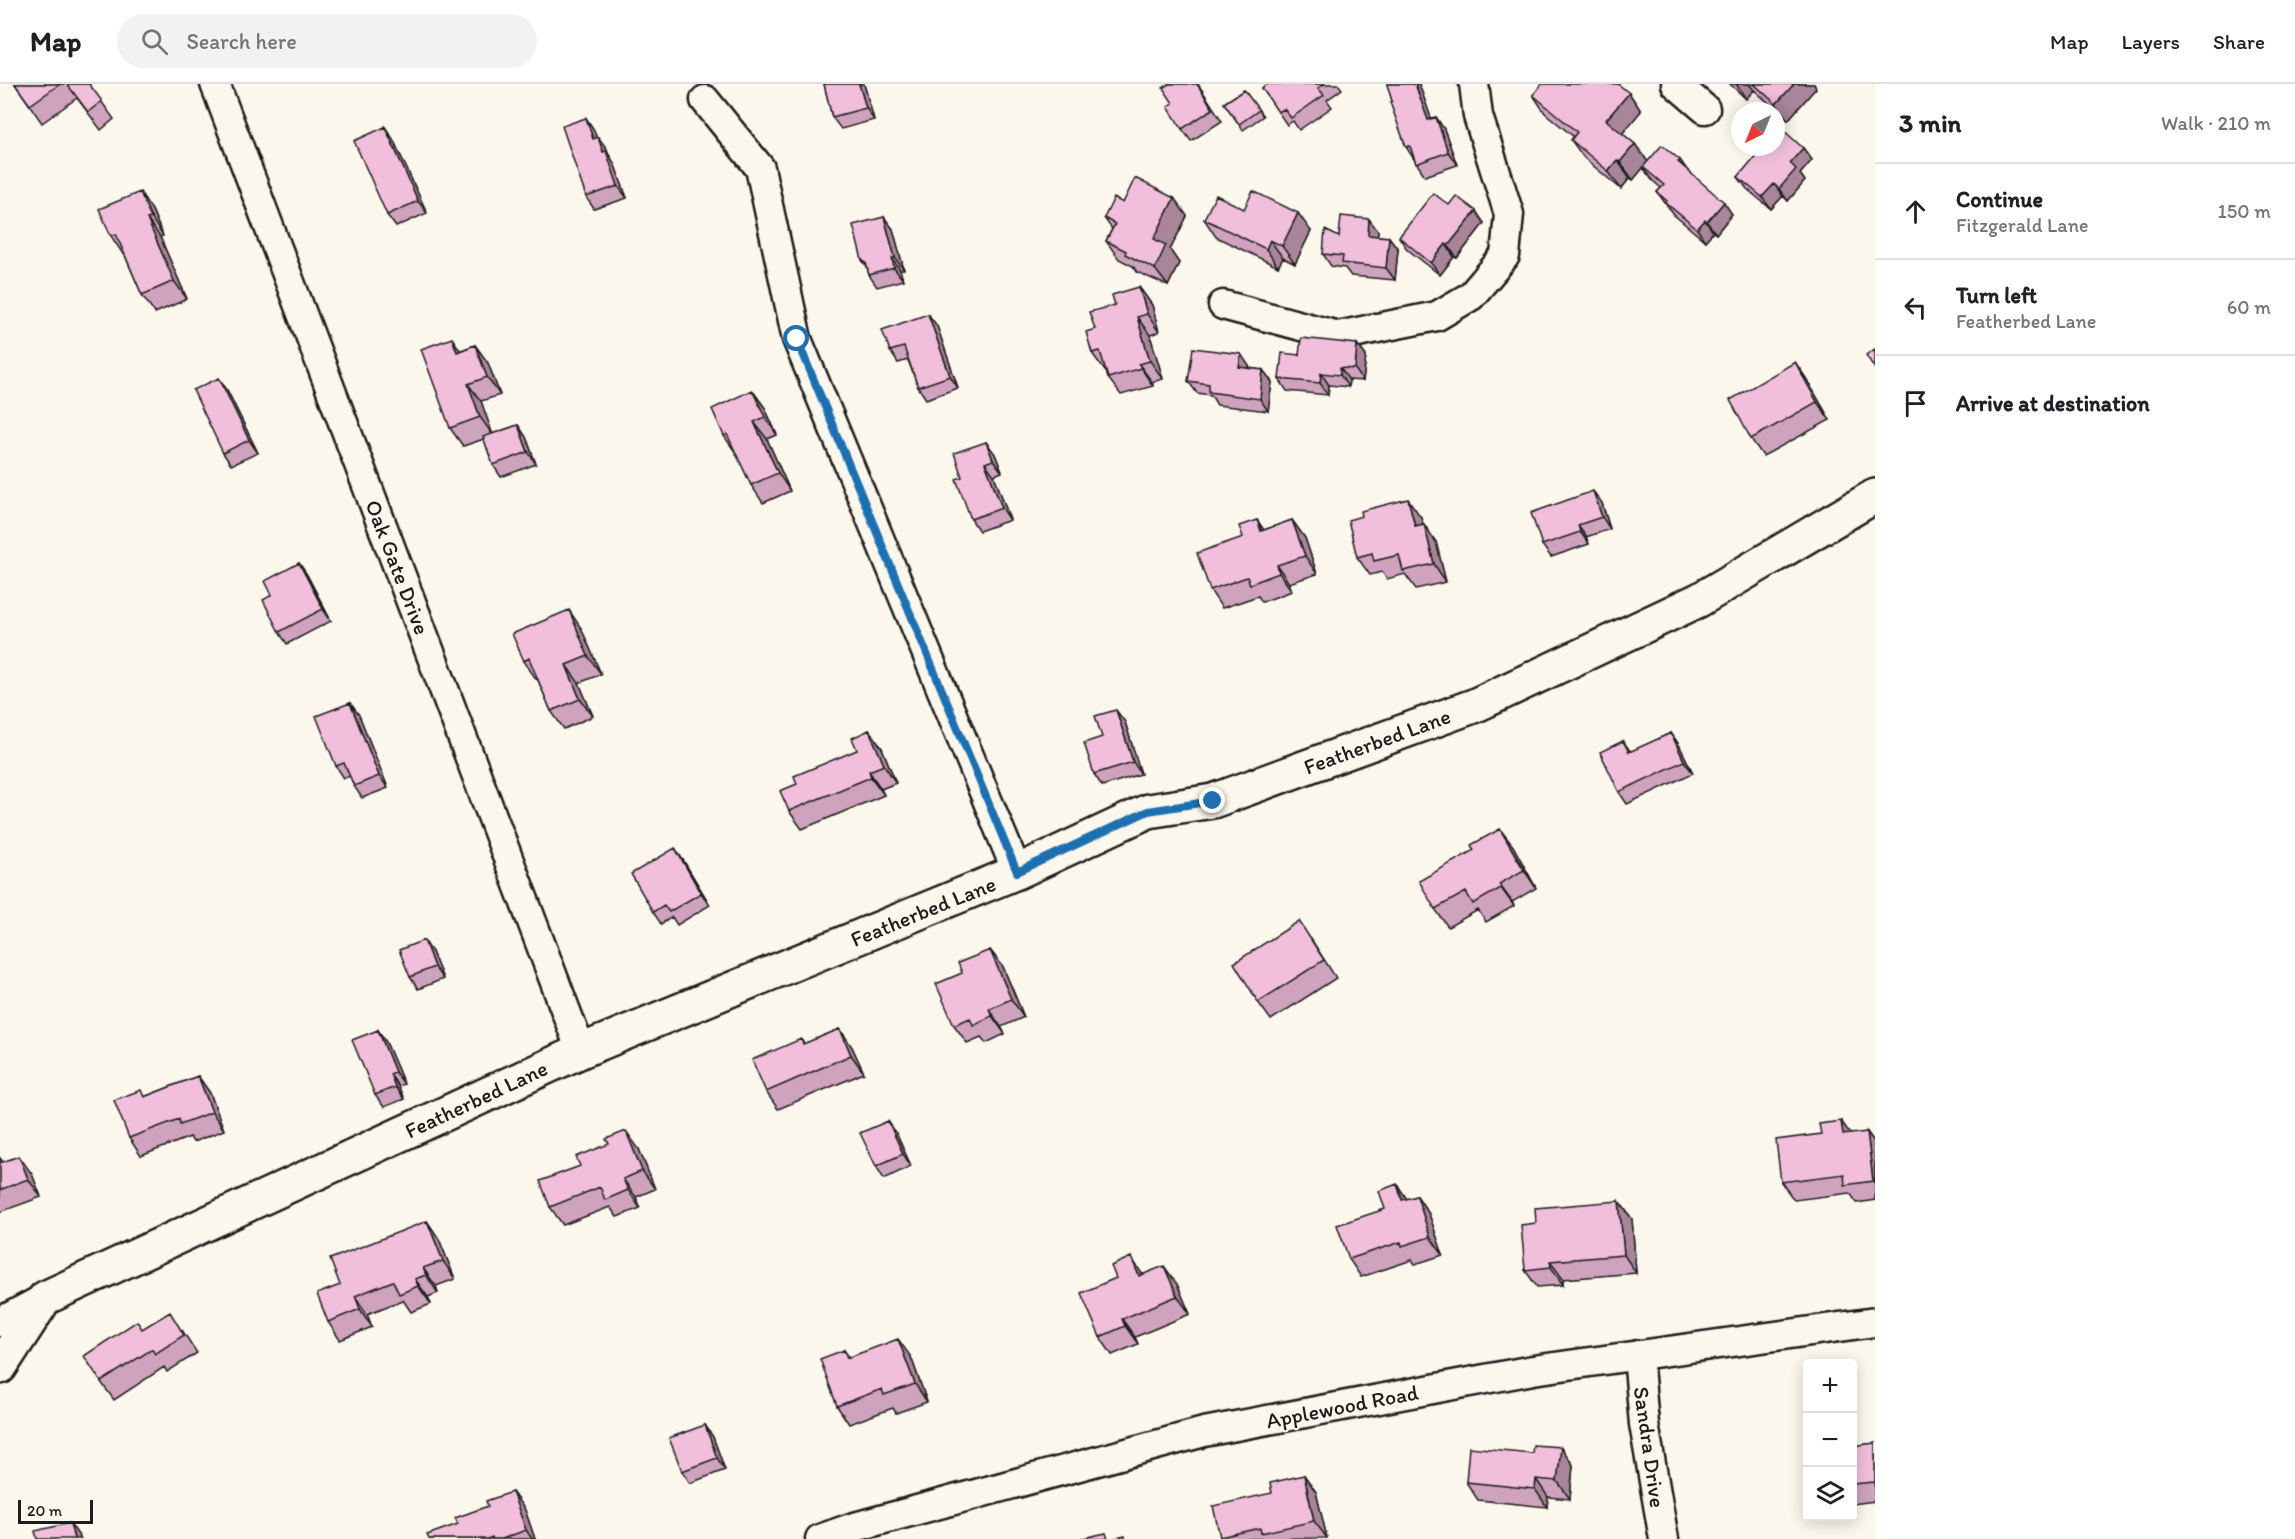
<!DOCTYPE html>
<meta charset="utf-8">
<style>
:root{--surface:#fff;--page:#f2f2f2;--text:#202124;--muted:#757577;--line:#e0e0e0}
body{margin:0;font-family:Itim,sans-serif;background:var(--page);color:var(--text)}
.controls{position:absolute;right:18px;bottom:18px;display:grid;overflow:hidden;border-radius:6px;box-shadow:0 3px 15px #0003}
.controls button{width:54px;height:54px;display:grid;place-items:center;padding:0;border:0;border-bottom:2px solid var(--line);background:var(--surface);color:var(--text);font:30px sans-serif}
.compass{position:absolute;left:1731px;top:18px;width:54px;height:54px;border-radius:50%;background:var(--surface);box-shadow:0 3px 15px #0003;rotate:223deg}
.scale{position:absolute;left:18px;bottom:15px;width:75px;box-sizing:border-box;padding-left:6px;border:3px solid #1c1c1c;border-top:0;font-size:16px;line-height:21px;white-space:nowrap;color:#1c1c1c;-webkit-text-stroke:4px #fbf7ec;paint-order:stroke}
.stop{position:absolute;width:18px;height:18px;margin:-14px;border:4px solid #1f6fb2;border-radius:50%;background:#fff}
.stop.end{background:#1f6fb2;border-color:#fff;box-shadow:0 2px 6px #0008}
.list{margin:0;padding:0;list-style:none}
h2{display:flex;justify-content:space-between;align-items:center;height:78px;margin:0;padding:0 24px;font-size:26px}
h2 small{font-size:20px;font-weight:400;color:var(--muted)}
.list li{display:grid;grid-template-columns:39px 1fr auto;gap:18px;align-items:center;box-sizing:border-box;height:96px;padding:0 24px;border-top:2px solid var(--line)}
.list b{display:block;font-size:22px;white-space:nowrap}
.list p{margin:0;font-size:20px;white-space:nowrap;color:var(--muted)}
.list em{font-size:20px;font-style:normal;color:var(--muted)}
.icon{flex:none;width:33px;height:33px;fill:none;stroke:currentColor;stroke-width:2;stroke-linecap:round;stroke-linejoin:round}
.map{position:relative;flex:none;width:1875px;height:1455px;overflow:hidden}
header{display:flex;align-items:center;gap:36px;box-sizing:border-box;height:84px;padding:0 30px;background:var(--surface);border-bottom:2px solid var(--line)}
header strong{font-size:28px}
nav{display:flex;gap:33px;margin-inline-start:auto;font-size:21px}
.search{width:420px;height:54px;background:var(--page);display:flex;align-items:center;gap:15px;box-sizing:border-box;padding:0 21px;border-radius:33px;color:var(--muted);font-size:22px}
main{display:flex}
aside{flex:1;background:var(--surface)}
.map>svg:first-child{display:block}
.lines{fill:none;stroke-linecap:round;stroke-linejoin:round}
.minor-casing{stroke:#1c1c1c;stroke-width:33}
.tertiary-casing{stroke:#1c1c1c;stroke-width:38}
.minor{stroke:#fbf7ec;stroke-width:28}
.tertiary{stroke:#fbf7ec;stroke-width:33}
.wall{fill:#cfa3bd;stroke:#1c1c1c;stroke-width:1.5}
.shaded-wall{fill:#a9859a;stroke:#1c1c1c;stroke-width:1.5}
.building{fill:#f1bedc;stroke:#1c1c1c;stroke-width:1.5}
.route{stroke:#1f6fb2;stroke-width:8}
.labels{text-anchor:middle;stroke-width:4.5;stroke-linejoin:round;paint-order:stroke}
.street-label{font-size:22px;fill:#1c1c1c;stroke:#fbf7ec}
</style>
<header>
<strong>Map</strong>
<div class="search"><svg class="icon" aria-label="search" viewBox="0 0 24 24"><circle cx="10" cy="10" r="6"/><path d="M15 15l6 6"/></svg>Search here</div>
<nav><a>Map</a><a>Layers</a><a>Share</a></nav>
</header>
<main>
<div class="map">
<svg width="1875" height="1455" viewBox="0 0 1875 1455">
<rect width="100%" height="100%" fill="#fbf7ec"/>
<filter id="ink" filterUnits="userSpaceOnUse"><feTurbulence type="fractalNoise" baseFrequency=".0167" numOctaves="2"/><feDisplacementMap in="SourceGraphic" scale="12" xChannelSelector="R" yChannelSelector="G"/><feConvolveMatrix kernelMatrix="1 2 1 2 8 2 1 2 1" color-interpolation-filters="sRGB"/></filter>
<g filter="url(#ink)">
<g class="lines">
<!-- minor casing -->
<g class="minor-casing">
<path id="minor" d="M215 0 581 967
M1676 0 1705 25
M705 16 760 84 797 255 1017 788
M1223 221 1338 252 1437 232 1471 212 1505 172 1509 130 1478 32 1474 0
M0 1238 45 1214
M1638 1271 1644 1340 1664 1455
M820 1455 851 1444 1204 1348 1533 1286 1875 1238"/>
</g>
<!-- tertiary casing -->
<g class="tertiary-casing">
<path id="tertiary" d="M0 1283 45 1214 581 967 1017 788 1148 727 1213 717 1476 621 1699 516 1875 412"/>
</g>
<!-- minor -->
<use href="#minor" class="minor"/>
<!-- tertiary -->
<use href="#tertiary" class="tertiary"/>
</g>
<!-- wall -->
<path class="wall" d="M15 0H89L114 35 101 46 77 14 42 39Z
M824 0H864L874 36 841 45 832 33Z
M1198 0 1222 37 1191 57 1182 45 1173 19Z
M1268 0H1338L1342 5 1327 16 1332 23 1299 46 1293 37 1287 41 1262 4Z
M1387 0H1419L1431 34 1436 33 1444 45 1457 81 1425 92 1406 63Z
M1730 0H1814L1816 4 1788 36 1754 6 1746 15Z
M1244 6 1263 32 1243 46 1224 19Z
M1629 9 1641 27 1622 49 1635 60 1648 78 1680 76 1687 86 1732 130 1716 150 1713 148 1705 157 1674 131 1657 108 1661 104 1652 96 1643 84 1633 96 1630 94 1621 105 1584 74 1571 56 1574 53 1545 29 1533 11Z
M586 34 594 46 597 54 598 53 607 65 609 71 614 79 627 114 594 125 586 113Z
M385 43 393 55 427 129 396 143 387 131Z
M1803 64 1812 76 1800 90 1805 97 1788 117 1783 112 1771 125 1747 105 1738 93Z
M1174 114 1187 132 1170 166 1179 179 1168 202 1137 188 1133 182 1119 175 1106 157 1112 145 1104 134 1123 119Z
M1449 121 1484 139 1457 174 1454 173 1440 191 1407 165 1399 153Z
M1244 125 1311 147 1295 180 1283 174 1278 183 1216 153 1204 135Z
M152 126 163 152 160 153 187 215 155 229 142 211 124 169 123 170 111 152Z
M884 133 893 145 904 186H900L903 196 877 203 869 191 867 183 862 176Z
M1378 147 1377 152 1389 153 1398 165 1395 196 1351 192 1345 184 1331 182 1323 170 1339 153Z
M1139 203 1152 221 1159 248 1150 251 1163 295 1152 298 1153 302 1121 311 1108 294 1106 286 1105 287 1092 269 1095 245 1115 221Z
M928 230 937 242 958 304 926 315 918 303 908 276 898 279 890 267Z
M1357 260 1366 272 1363 297 1349 296 1348 303 1329 301 1328 311 1287 307 1279 295 1299 271Z
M475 261 488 279 500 311 481 317 492 350 518 341 526 353 536 380 501 393 493 381 484 355 463 362 450 344 461 266Z
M1795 278 1807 296 1830 336 1763 372 1751 355Z
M1249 282V284L1263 286 1272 298 1268 327 1217 321 1211 311 1197 309 1188 297Z
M227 306 258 369 231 381 223 369Z
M752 306 765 324 777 351 767 355 790 407 763 419 751 401 736 369 724 352Z
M986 358 995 370 1002 388 994 391 1010 436 979 447 971 435 962 393Z
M1602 419 1610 445 1586 453 1589 460 1551 473 1542 461Z
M1421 433 1423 440 1436 458 1446 498 1416 505 1405 490 1387 495 1382 488 1370 491 1357 473Z
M1257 436 1264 446 1292 436 1305 454 1317 490 1289 499 1292 507 1262 518 1258 512 1222 524 1210 506 1243 453Z
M299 479 307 491 331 537 287 560 279 548 272 511Z
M581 544 601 590 579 599 593 632 564 645 551 627 537 594 536 595 524 577Z
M350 619 359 631 388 704 362 714 354 702 350 692 344 694 336 682Z
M1125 638 1141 690 1102 702 1094 690 1102 653Z
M869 646 882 664 896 699 881 705 884 711 802 745 789 727 797 700 857 666Z
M1671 649 1679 661 1693 689 1627 720 1619 708 1623 657 1631 668Z
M1513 762 1536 804 1512 818 1514 822 1486 838 1478 826 1448 843 1435 825Z
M683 776 710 821 677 841 672 833 661 840 653 828Z
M1311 855 1336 894 1271 936 1258 918Z
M990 866 1003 883 1024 933 1001 943 1005 950 986 959 981 953 967 959 954 941 962 889Z
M432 868 443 895 418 905 410 893Z
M840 945 852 963 864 989 778 1025 766 1008 801 955 804 960Z
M378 946 386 958 404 1000 398 1002 404 1015 384 1023 375 1011Z
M198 992 210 1009 224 1046 193 1058 190 1053 141 1072 129 1054 146 1012Z
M1841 1037 1850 1050 1867 1048 1875 1059V1116L1857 1119 1850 1109 1794 1116 1781 1098 1821 1050Z
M896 1049 911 1082 884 1095 876 1082Z
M639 1065 655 1105 636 1113 640 1124 617 1133 610 1123 563 1141 550 1123Z
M0 1074 3 1078 32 1090 41 1113 0 1128Z
M1417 1112 1429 1130 1443 1171 1415 1180 1412 1176 1361 1193 1349 1175 1385 1125Z
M1619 1117 1632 1135 1636 1189 1563 1195V1201L1537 1203 1525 1186 1536 1139Z
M427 1137 439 1155 455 1195 436 1202 438 1209 428 1213 431 1220 411 1228 403 1216 367 1230 372 1243 340 1256 328 1238 340 1201Z
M1143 1190 1177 1200 1190 1230 1135 1253 1138 1260 1112 1271 1100 1253Z
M143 1245 182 1246 197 1269 167 1288 164 1283 114 1316 101 1298Z
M844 1266 849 1273H911L927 1318 896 1329 893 1324 849 1340 837 1322Z
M705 1341 713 1353 725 1386 690 1399 682 1387Z
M1875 1359V1417L1852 1420V1362Z
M1561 1363 1573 1381 1570 1415 1548 1413 1547 1423 1478 1416 1466 1398 1532 1369Z
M1304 1391 1316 1408 1327 1454 1221 1455 1220 1453Z
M512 1408 525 1426 535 1455H429L458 1440Z"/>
<!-- shaded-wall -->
<path class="shaded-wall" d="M859 0H864L874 36 866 24Z
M1415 0H1419L1436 48 1428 36Z
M1736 0H1749L1754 6 1746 15Z
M1794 0H1814L1816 4 1788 36 1776 20Z
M1629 9 1641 27 1619 54 1606 36Z
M1436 33 1444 45 1457 81 1448 68Z
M586 34 594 46 601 67 593 55Z
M385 43 393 55 427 129 418 117Z
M598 53 607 65 609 71 614 79 627 114 618 102 603 68Z
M1635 60 1648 78 1633 96 1620 78Z
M1803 64 1812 76 1800 90 1805 97 1788 117 1779 105 1790 79Z
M1617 76 1630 94 1621 105 1608 87Z
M1680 76 1688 88 1678 78Z
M1774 100 1783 112 1771 125 1762 113Z
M140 108 152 126 163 152 151 134Z
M1174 114 1187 132 1170 166 1179 179 1168 202 1155 185 1154 155Z
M1724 118 1732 130 1716 150 1707 138Z
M1476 127 1484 139 1457 174 1448 162Z
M1298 129 1311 147 1295 180 1282 162Z
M884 133 893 145 904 186 895 174Z
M147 135 160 153 187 215 174 197Z
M1369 135 1378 147 1376 163 1368 151Z
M1705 136 1713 148 1705 157 1697 145Z
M1389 153 1398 165 1395 196 1386 184Z
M1270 156 1283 174 1278 183 1266 165Z
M1446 160 1454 173 1440 191 1431 179Z
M892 174 900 186 903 196 894 184Z
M1139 203 1152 221 1159 248 1147 230Z
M928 230 937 242 958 304 950 292Z
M1137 233 1150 251 1163 295 1150 277Z
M452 254 464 272 457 268Z
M1357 260 1366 272 1363 297 1355 285Z
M475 261 488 279 500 311 487 293Z
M1241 270 1249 282 1248 295 1239 283Z
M1795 278 1807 296 1830 336 1817 318Z
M1139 280 1152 298 1153 302 1141 284Z
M1340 284 1349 296 1348 303 1340 291Z
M1263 286 1272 298 1268 327 1260 315Z
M1321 289 1329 301 1328 311 1320 299Z
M219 294 227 306 258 369 249 356Z
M468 300 481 317 493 351 480 333Z
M752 306 765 324 777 351 765 333Z
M754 338 767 355 790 407 778 389Z
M518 341 526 353 536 380 528 368Z
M986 358 995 370 1002 388 993 376Z
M985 379 994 391 1010 436 1002 424Z
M1593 407 1602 419 1610 445 1602 433Z
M1408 415 1421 433 1428 460 1415 442Z
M1257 436 1269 454 1261 447Z
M1292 436 1305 454 1317 490 1305 472Z
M1424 440 1436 458 1446 498 1434 480Z
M1578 441 1586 453 1589 460 1580 448Z
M299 479 307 491 331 537 323 525Z
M1277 481 1289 499 1292 507 1279 489Z
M569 526 581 544 601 590 588 572Z
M566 581 579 599 593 632 580 615Z
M350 619 359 631 388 704 379 692Z
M1116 626 1125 638 1141 690 1133 678Z
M869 646 882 664 896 699 884 681Z
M1671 649 1679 661 1693 689 1684 677Z
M869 687 881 705 884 711 871 693Z
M1500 745 1513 762 1536 804 1524 786Z
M675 764 683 776 710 821 701 809Z
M1499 800 1512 818 1514 822 1501 804Z
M424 856 432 868 443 895 434 883Z
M990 866 1003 883 1024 933 1011 915Z
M989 925 1001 943 1005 950 992 932Z
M840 945 852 963 864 989 851 971Z
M378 946 386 958 404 1000 395 988Z
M390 990 398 1002 404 1015 395 1003Z
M198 992 210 1009 224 1046 212 1028Z
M888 1037 896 1049 911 1082 903 1070Z
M1841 1037 1854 1055 1843 1051Z
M626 1047 639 1065 655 1105 642 1087Z
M1867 1048 1875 1059V1100L1873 1097Z
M19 1072 32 1090 41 1113 28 1095Z
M623 1095 636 1113 640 1124 628 1106Z
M1397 1100 1409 1118 1402 1116Z
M1417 1112 1429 1130 1443 1171 1430 1153Z
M1619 1117 1632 1135 1636 1189 1624 1171Z
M427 1137 439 1155 455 1195 443 1177Z
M1131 1173 1143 1191 1139 1192Z
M1550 1177 1563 1195V1201L1551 1183Z
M1164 1182 1177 1200 1190 1230 1177 1212Z
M423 1184 436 1202 438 1209 426 1191Z
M415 1195 428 1213 431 1220 418 1202Z
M355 1212 367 1230 372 1243 360 1225Z
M1122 1235 1135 1253 1138 1260 1125 1242Z
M898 1255 911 1273 927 1318 915 1300Z
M705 1341 713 1353 725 1386 717 1374Z
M1561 1363 1573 1381 1570 1415 1557 1397Z
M1304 1391 1316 1408 1327 1454 1314 1437Z
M1536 1395 1548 1413 1547 1423 1535 1405Z
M512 1408 525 1426 535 1455H532L526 1446Z
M70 1439 81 1455H74Z"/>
<!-- building -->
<path class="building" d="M15 0H60L30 21Z
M67 0H89L102 17 88 28Z
M824 0H859L866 24 832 33Z
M1169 0H1197L1213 25 1182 45 1168 23 1173 19 1163 4Z
M1268 0H1324L1318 4 1324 11 1291 34 1284 25 1278 28 1262 4Z
M1387 0H1415L1428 36 1436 33 1448 68 1416 80 1410 62 1406 63 1390 18 1392 17Z
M1542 0H1618L1629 9 1606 36 1635 60 1620 78 1617 76 1608 87 1571 56 1577 48 1533 11Z
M1754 0H1794L1776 20Z
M1244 6 1259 26 1239 40 1224 19Z
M586 34 593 55 598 53 603 68 606 67 618 102 586 113 562 42Z
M385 43 418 117 387 131 354 57Z
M1780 43 1803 64 1790 79 1796 85 1779 105 1774 100 1762 113 1738 93 1763 63H1776V48Z
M1662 61 1680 76 1678 78 1724 118 1707 138 1705 136 1697 145 1666 119 1667 117 1657 108 1664 101 1643 83Z
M1135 94 1174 114 1154 155 1166 161 1155 185 1125 170 1126 167 1106 157 1115 140 1104 134 1114 114 1123 119Z
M1253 107 1298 129 1282 162 1270 156 1266 165 1204 135 1216 111 1244 125Z
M140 108 151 134 147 135 174 197 142 211 116 150 111 152 99 125Z
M1433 109 1449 121 1456 112 1476 127 1448 162 1446 160 1431 179 1399 153Z
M1341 132 1369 135 1368 151 1389 153 1386 184 1342 179 1343 172 1323 170 1325 146 1339 153Z
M884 133 895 174H892L894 184 869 191 866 179 862 176 853 141Z
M1139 203 1147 230 1137 233 1150 277 1139 280 1141 284 1108 294 1100 267 1092 269 1086 248 1095 245 1089 228 1115 221 1112 211Z
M928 230 950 292 918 303 904 263 890 267 882 246Z
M452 254 457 268 475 261 487 293 468 300 480 333 450 344 421 265Z
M1301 254 1357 260 1355 285 1340 284V291L1321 289 1320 299 1279 295 1282 269 1299 271Z
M1193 264 1241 270 1239 283 1263 286 1260 315 1209 308V300L1188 297Z
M1875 265V285L1866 271Z
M1795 278 1817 318 1751 355 1730 316Z
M219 294 249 356 223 369 193 306Z
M752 306 765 333 754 338 778 389 751 401 727 350 724 352 712 325Z
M518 341 528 368 493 381 483 353Z
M986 358 993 376 985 379 1002 424 971 435 956 395 962 393 954 369Z
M1593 407 1602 433 1578 441 1580 448 1542 461 1531 429Z
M1408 415 1415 442 1424 440 1434 480 1403 487 1399 471 1374 477 1372 469 1357 473 1348 436 1362 432 1361 427Z
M1257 436 1261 447 1292 436 1305 472 1277 481 1279 489 1250 500 1247 493 1210 506 1197 469 1243 453 1239 442Z
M299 479 323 525 279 548 263 516 272 511 265 497Z
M569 526 588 572 566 581 580 615 551 627 529 574 524 577 512 550Z
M350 619 379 692 354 702 344 679 336 682 316 632Z
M1116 626 1133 678 1094 690 1084 659 1102 653 1095 632Z
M869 646 884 681 869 687 871 693 789 727 780 707 797 700 794 692 857 666 852 654Z
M1671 649 1684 677 1619 708 1600 668 1623 657 1629 668Z
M1500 745 1524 786 1499 800 1501 804 1473 820 1466 808 1435 825 1419 797 1474 766 1471 761Z
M675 764 701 809 669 828 664 821 653 828 631 790Z
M1299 837 1324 876 1258 918 1234 879Z
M424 856 434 883 410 893 399 866Z
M990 866 1011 915 989 925 992 932 973 941 970 934 954 941 936 900 962 889 958 879Z
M840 945 851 971 766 1008 752 976 801 955 803 960Z
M378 946 395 988 390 990 395 1003 375 1011 352 956Z
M198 992 212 1028 180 1040 179 1035 129 1054 114 1016 141 1006 144 1013Z
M888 1037 903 1070 876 1082 860 1049Z
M1841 1037 1843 1051 1867 1048 1873 1097 1845 1101 1844 1090 1781 1098 1776 1056 1821 1050 1819 1040Z
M626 1047 642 1087 623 1095 628 1106 605 1116 600 1103 550 1123 540 1097 580 1082 576 1073 609 1060 606 1055Z
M19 1072 28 1095 0 1106V1078V1079Z
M1397 1100 1402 1116 1417 1112 1430 1153 1402 1162 1401 1158 1349 1175 1337 1141 1385 1125 1379 1107Z
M1619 1117 1624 1171 1550 1177 1551 1183 1525 1186 1521 1141 1536 1139 1535 1124Z
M427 1137 443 1177 423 1184 426 1191 415 1195 418 1202 399 1210 393 1197 355 1212 360 1225 328 1238 317 1210 340 1201 330 1175Z
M1131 1173 1139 1192 1164 1182 1177 1212 1122 1235 1125 1242 1100 1253 1081 1209 1116 1194 1111 1182Z
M170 1228 184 1251 155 1270 152 1265 101 1298 84 1272 137 1237 142 1245Z
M898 1255 915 1300 884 1311 882 1305 837 1322 820 1275 844 1266 847 1274Z
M705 1341 717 1374 682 1387 669 1354Z
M1875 1359V1398L1852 1400V1362Z
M1533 1361 1561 1363 1557 1397 1536 1395 1535 1405 1466 1398 1469 1363 1532 1369Z
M1304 1391 1314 1437 1261 1449 1260 1444 1220 1453 1213 1422 1272 1409 1270 1399Z
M512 1408 526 1446 502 1455H493L492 1453 488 1455H429L427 1451 458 1440 455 1434 488 1422 486 1417Z
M70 1439 74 1455H37L35 1447Z
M1106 1449 1108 1455H1079Z
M1125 1452V1455H1112Z"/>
</g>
<g class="lines" filter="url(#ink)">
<!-- route -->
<path class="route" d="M797 255 1017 788 1148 727 1213 717"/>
</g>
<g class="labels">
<!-- street labels -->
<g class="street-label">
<text transform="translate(398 483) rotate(69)" y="8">Oak Gate Drive</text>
<text transform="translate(1377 657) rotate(-20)" y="8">Featherbed Lane</text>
<text transform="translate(923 827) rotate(-22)" y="8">Featherbed Lane</text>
<text transform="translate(476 1015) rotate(-25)" y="8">Featherbed Lane</text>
<text transform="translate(1342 1322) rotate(-11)" y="8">Applewood Road</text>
<text transform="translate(1650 1363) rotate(82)" y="8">Sandra Drive</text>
</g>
</g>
</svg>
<div class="controls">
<button>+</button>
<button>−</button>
<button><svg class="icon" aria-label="layers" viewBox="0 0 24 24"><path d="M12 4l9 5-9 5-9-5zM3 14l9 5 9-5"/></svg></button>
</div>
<svg class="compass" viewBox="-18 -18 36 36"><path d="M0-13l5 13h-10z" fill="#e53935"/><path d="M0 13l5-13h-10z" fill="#757577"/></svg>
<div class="scale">20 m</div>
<div class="stop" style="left:797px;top:255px"></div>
<div class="stop end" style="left:1213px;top:717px"></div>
</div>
<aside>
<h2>3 min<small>Walk · 210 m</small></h2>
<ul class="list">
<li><svg class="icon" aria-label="ahead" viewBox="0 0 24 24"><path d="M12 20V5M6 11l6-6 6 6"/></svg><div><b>Continue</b><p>Fitzgerald Lane</p></div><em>150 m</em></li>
<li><svg class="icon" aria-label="left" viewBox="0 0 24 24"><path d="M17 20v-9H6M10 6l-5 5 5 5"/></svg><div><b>Turn left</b><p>Featherbed Lane</p></div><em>60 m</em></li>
<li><svg class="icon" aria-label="arrive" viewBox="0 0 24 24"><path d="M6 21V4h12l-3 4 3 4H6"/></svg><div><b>Arrive at destination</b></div></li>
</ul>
</aside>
</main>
